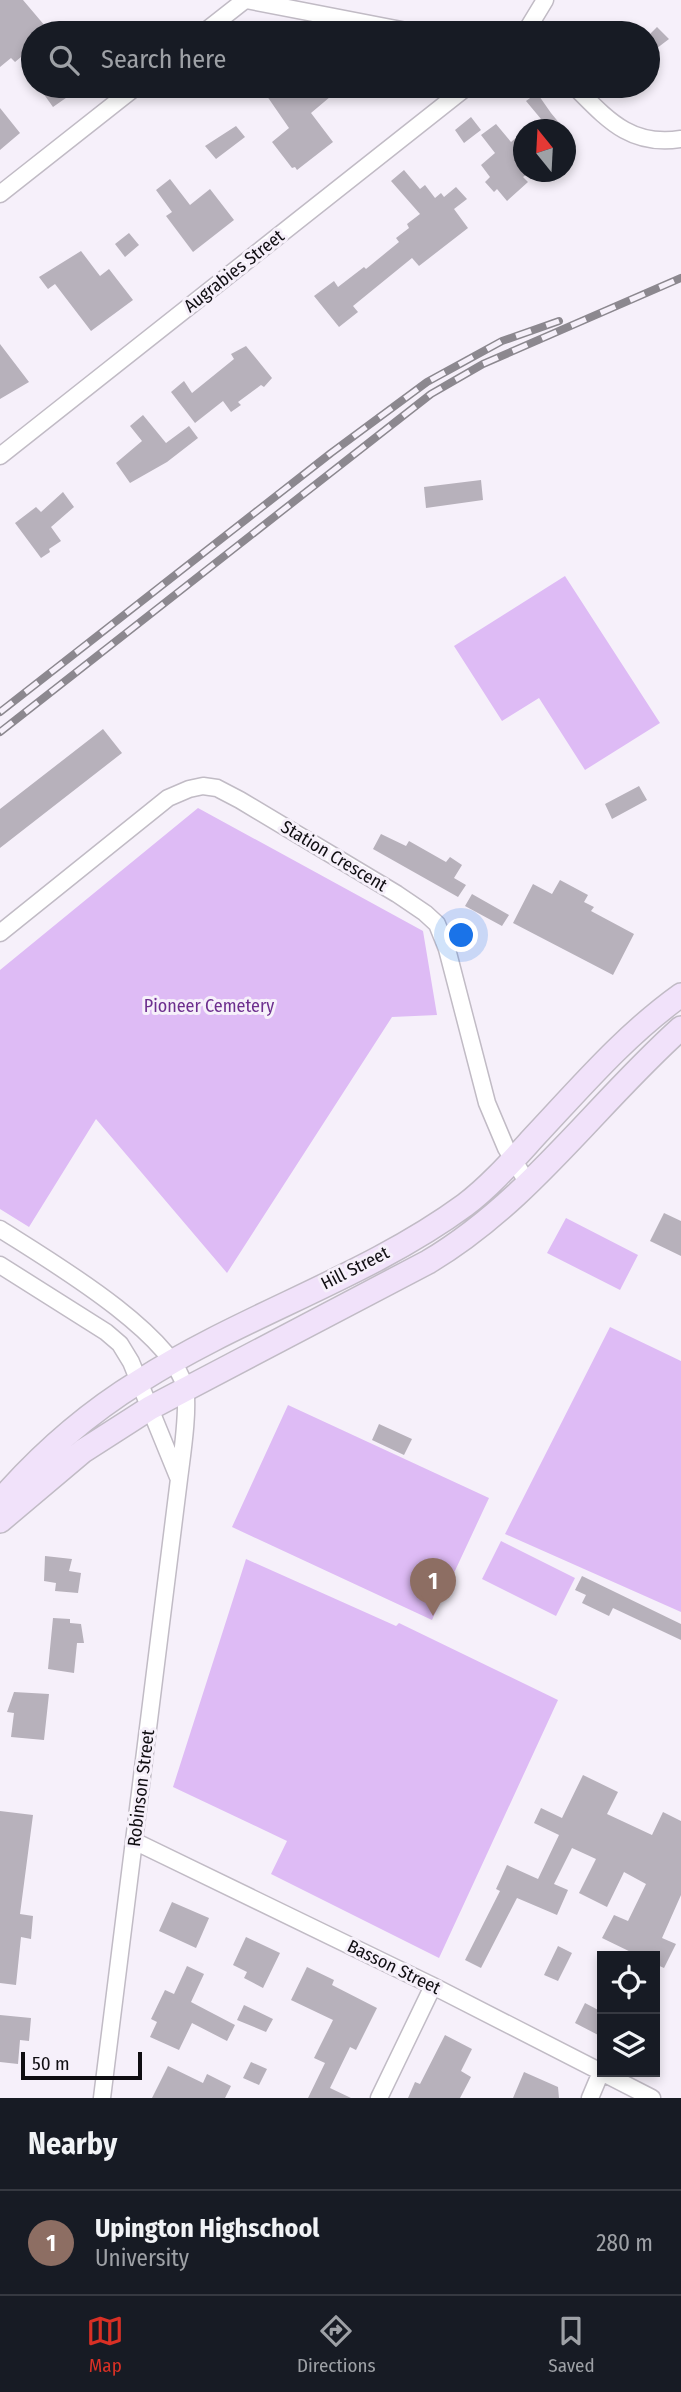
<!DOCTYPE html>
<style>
:root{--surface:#171b24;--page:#242831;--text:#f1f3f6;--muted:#9ea1a6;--line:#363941;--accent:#d93025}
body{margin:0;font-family:"Fira Sans Condensed",sans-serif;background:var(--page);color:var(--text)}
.controls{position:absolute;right:21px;bottom:21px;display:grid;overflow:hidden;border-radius:0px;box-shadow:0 4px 10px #0003}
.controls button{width:63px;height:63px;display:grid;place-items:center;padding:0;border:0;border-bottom:2px solid var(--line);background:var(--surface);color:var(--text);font:35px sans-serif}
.compass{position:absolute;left:513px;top:119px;width:63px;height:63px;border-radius:50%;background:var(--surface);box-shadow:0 4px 10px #0003;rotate:342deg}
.scale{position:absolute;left:21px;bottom:18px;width:121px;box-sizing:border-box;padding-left:7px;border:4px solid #100e12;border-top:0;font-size:19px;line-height:24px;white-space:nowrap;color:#100e12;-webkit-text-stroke:5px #f6f0fa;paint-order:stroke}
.you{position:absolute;left:462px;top:936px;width:24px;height:24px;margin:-18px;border:5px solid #fff;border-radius:50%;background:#1a73e8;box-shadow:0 0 0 10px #1a73e833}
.badge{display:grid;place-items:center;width:46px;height:46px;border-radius:50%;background:var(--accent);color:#fff;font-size:23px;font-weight:700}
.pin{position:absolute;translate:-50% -58px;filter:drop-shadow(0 2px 4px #0008)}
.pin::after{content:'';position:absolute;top:37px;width:24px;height:21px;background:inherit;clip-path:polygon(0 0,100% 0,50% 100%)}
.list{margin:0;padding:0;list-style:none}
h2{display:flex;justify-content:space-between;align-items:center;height:91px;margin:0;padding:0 28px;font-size:30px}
h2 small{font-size:23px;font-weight:400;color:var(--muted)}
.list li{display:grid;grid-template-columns:46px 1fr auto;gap:21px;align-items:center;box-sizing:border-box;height:105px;padding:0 28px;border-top:2px solid var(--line)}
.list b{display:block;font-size:26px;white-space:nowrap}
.list p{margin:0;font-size:23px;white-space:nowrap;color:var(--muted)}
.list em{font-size:23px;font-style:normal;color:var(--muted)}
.icon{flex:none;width:38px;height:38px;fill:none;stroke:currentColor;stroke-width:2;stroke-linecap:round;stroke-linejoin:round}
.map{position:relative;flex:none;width:681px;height:2098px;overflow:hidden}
.search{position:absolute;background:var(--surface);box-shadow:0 4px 10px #0003;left:21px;right:21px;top:21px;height:77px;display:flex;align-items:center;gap:18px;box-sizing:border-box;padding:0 24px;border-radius:38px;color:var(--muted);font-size:26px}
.sheet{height:196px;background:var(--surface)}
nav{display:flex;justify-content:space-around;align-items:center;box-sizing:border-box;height:98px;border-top:2px solid var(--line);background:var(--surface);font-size:19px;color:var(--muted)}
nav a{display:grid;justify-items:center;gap:4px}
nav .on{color:var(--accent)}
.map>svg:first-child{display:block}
.green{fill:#debbf5}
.building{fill:#b7b1bb}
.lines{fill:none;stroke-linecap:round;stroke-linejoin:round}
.street-casing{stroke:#c1bbc5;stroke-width:19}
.secondary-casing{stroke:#c1bbc5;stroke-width:26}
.street{stroke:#fff;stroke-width:16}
.secondary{stroke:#f1e2fa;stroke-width:23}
.rail-casing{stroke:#8c888f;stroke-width:8}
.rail{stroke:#f6f0fa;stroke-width:5;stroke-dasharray:16;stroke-linecap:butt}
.labels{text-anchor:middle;stroke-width:6;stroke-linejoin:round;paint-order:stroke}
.street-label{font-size:18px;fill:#100e12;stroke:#f6f0fa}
.park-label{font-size:18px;fill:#6d2f8e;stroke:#f6f0fa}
</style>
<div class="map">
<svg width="681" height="2098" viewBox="0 0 681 2098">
<rect width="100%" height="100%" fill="#f6f0fa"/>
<!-- green -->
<path class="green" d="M565 576 660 723 585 770 539 698 502 721 454 646Z
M198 808 423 931 437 1015 392 1017 227 1273 96 1119 29 1227 0 1209V970Z
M566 1218 638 1255 620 1290 547 1253Z
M610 1327 681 1361V1612L505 1534Z
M288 1405 489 1498 432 1620 232 1527Z
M501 1541 575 1578 556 1616 482 1579Z
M246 1559 396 1626 399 1623 558 1700 439 1958 271 1874 287 1841 173 1787Z"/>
<!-- building -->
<path class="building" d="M0 0H23L51 33H33V71L21 57 15 62 11 58 0 67Z
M657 27 669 39 648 55V36Z
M38 86H83L53 107Z
M260 86H343L311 113 333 142 297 170 295 167 292 168 272 142 289 128Z
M537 93 551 113 565 130H527L541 119 526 101Z
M0 108 20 133 0 150Z
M471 117 481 130 464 143 455 130Z
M496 124 511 142 523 132V172L527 174 523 177 528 182 507 201 497 189 494 192 485 182 490 177 481 165 495 153 481 135Z
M236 126 245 137 216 159 205 146Z
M404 170 420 189 425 185 435 198 441 193 444 197 456 187 467 199 454 209 468 228 419 266 412 258 353 306 358 312 339 327 314 296 334 281 338 287 364 267 366 269 399 242 396 238 409 228 407 224 420 214 391 181Z
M170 179 190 205 210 189 234 220 193 252 166 216 172 212 156 190Z
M129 233 139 245 125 257 115 244Z
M81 251 100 276 109 269 133 300 91 331 55 284 48 289 39 277Z
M0 344 29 382 0 399Z
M246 346 272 378 264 387 261 385 238 402 241 405 231 412 223 401 195 423 171 392 184 381 192 393 234 359 231 354Z
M143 415 166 443 189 426 198 438 167 462 130 483 116 463 142 441 130 426Z
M481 480 483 500 426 508 424 487Z
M63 492 74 507 51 527 61 541 49 549 50 552 41 558 15 523 36 507 41 512Z
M103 729 122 753 0 848V809Z
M639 786 647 800 612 819 605 804Z
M381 834 406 846 409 841 446 862 450 857 462 865 454 878 466 885 458 897 373 849Z
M560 880 588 895 584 902 594 907 591 911 634 934 613 975 513 923 533 884 552 894Z
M472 894 509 915 502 926 465 906Z
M664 1213 681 1221V1256L650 1241Z
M379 1424 412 1439 404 1455 372 1440Z
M45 1556 72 1559 69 1571 81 1573 78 1593 55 1591 56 1583 44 1581Z
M582 1576 681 1624V1640L613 1608 609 1616 582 1603 586 1595 575 1590Z
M53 1618 70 1619V1623L81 1624 84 1643H77L74 1673 48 1669Z
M14 1692 49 1694 44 1740 11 1737 14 1713 7 1712Z
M583 1775 618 1792 607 1814 652 1835 663 1812 681 1821V1895L662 1938 676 1944 664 1968 655 1964V1956H639L602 1938 614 1915 628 1921 646 1884 624 1872 607 1907 579 1893 596 1859 572 1848 554 1884 568 1890 557 1915 517 1898 481 1968 465 1960 500 1891 496 1889 507 1865 538 1879 559 1835 534 1823 541 1808 562 1818Z
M0 1811 33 1815 20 1914 33 1916 31 1939 21 1937 16 1985 0 1983Z
M172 1902 209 1918 196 1948 159 1931Z
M246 1937 280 1953 263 1988 244 1978 247 1972 233 1965Z
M558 1946 572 1953 558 1981 544 1975Z
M187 1966 204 1974 191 2002 235 2025 227 2041 192 2023 179 2050 150 2037 157 2022 151 2019 165 1990 174 1994Z
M307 1967 334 1980 332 1985 377 2008 356 2050 350 2047 330 2088 351 2098H308L325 2063 314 2058 333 2020 291 2000Z
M585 2003 602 2012V2037L575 2023Z
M244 2005 273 2019 266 2032 237 2020Z
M0 2015 31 2018 29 2041 20 2040 18 2064 0 2062Z
M445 2035 472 2049 461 2071 471 2077 460 2098H408L415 2082 420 2084Z
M251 2062 267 2069 259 2085 243 2078Z
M168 2066 203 2083 207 2074 231 2086 225 2098H152Z
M524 2072 558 2087 559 2098H513Z"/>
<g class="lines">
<!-- street casing -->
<g class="street-casing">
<path id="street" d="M246 0 417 33
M203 33 245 0
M525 33 545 0
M574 86C607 119 630 147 681 139
M0 194 137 86
M0 456 468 86
M0 933 168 798 189 789 203 786 217 788 240 800 397 894 425 913 437 924 447 949 487 1103 506 1148 529 1185
M0 1229C47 1259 173 1333 185 1388 189 1410 182 1455 179 1479L102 2098
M0 1265 106 1332 120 1344 131 1362 178 1477
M134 1841 433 1986 652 2098
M379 2098 433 1986
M590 2098 601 2072"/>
</g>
<!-- secondary casing -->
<g class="secondary-casing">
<path id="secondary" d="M0 1501C40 1455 88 1413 140 1381 243 1315 367 1277 465 1205 490 1186 512 1161 533 1138 580 1088 625 1035 681 995
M0 1521 83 1451 150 1408 428 1262C529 1202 595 1105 681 1028"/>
</g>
<!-- street -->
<use href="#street" class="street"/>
<!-- secondary -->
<use href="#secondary" class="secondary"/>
<!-- rail casing -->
<g class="rail-casing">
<path id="rail" d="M0 712 331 453 427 382 502 341 559 321
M0 732 431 394 483 364 681 278"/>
</g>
<!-- rail -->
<use href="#rail" class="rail"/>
</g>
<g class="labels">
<!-- street labels -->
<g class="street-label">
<text transform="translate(234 271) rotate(-38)" y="6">Augrabies Street</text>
<text transform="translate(334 856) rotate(31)" y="6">Station Crescent</text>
<text transform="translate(355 1268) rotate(-27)" y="6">Hill Street</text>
<text transform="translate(141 1788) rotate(-83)" y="6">Robinson Street</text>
<text transform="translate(394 1967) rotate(26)" y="6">Basson Street</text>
</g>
<!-- park labels -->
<g class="park-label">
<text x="209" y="1012">Pioneer Cemetery</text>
</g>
</g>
</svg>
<div class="controls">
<button><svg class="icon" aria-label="locate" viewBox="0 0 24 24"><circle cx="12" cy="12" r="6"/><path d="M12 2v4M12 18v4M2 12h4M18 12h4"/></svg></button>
<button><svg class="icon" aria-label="layers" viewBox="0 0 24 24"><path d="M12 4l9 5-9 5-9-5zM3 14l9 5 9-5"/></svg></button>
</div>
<svg class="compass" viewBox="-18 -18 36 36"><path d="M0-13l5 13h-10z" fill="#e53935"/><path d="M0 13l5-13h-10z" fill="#9ea1a6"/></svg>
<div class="scale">50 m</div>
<div class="you"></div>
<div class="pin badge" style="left:433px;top:1616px;background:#8d6e63">1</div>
<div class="search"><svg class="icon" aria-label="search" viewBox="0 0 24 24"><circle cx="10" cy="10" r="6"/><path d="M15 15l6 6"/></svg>Search here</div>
</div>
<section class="sheet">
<h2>Nearby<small></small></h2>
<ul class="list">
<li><span class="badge" style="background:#8d6e63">1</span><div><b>Upington Highschool</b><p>University</p></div><em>280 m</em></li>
</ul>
</section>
<nav>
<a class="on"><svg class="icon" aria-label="map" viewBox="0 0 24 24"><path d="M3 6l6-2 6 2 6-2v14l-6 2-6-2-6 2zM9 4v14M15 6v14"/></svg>Map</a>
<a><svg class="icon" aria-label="directions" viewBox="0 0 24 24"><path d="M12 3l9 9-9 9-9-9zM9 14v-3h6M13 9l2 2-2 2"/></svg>Directions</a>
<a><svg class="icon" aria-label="saved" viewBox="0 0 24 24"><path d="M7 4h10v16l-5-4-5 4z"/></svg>Saved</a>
</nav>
